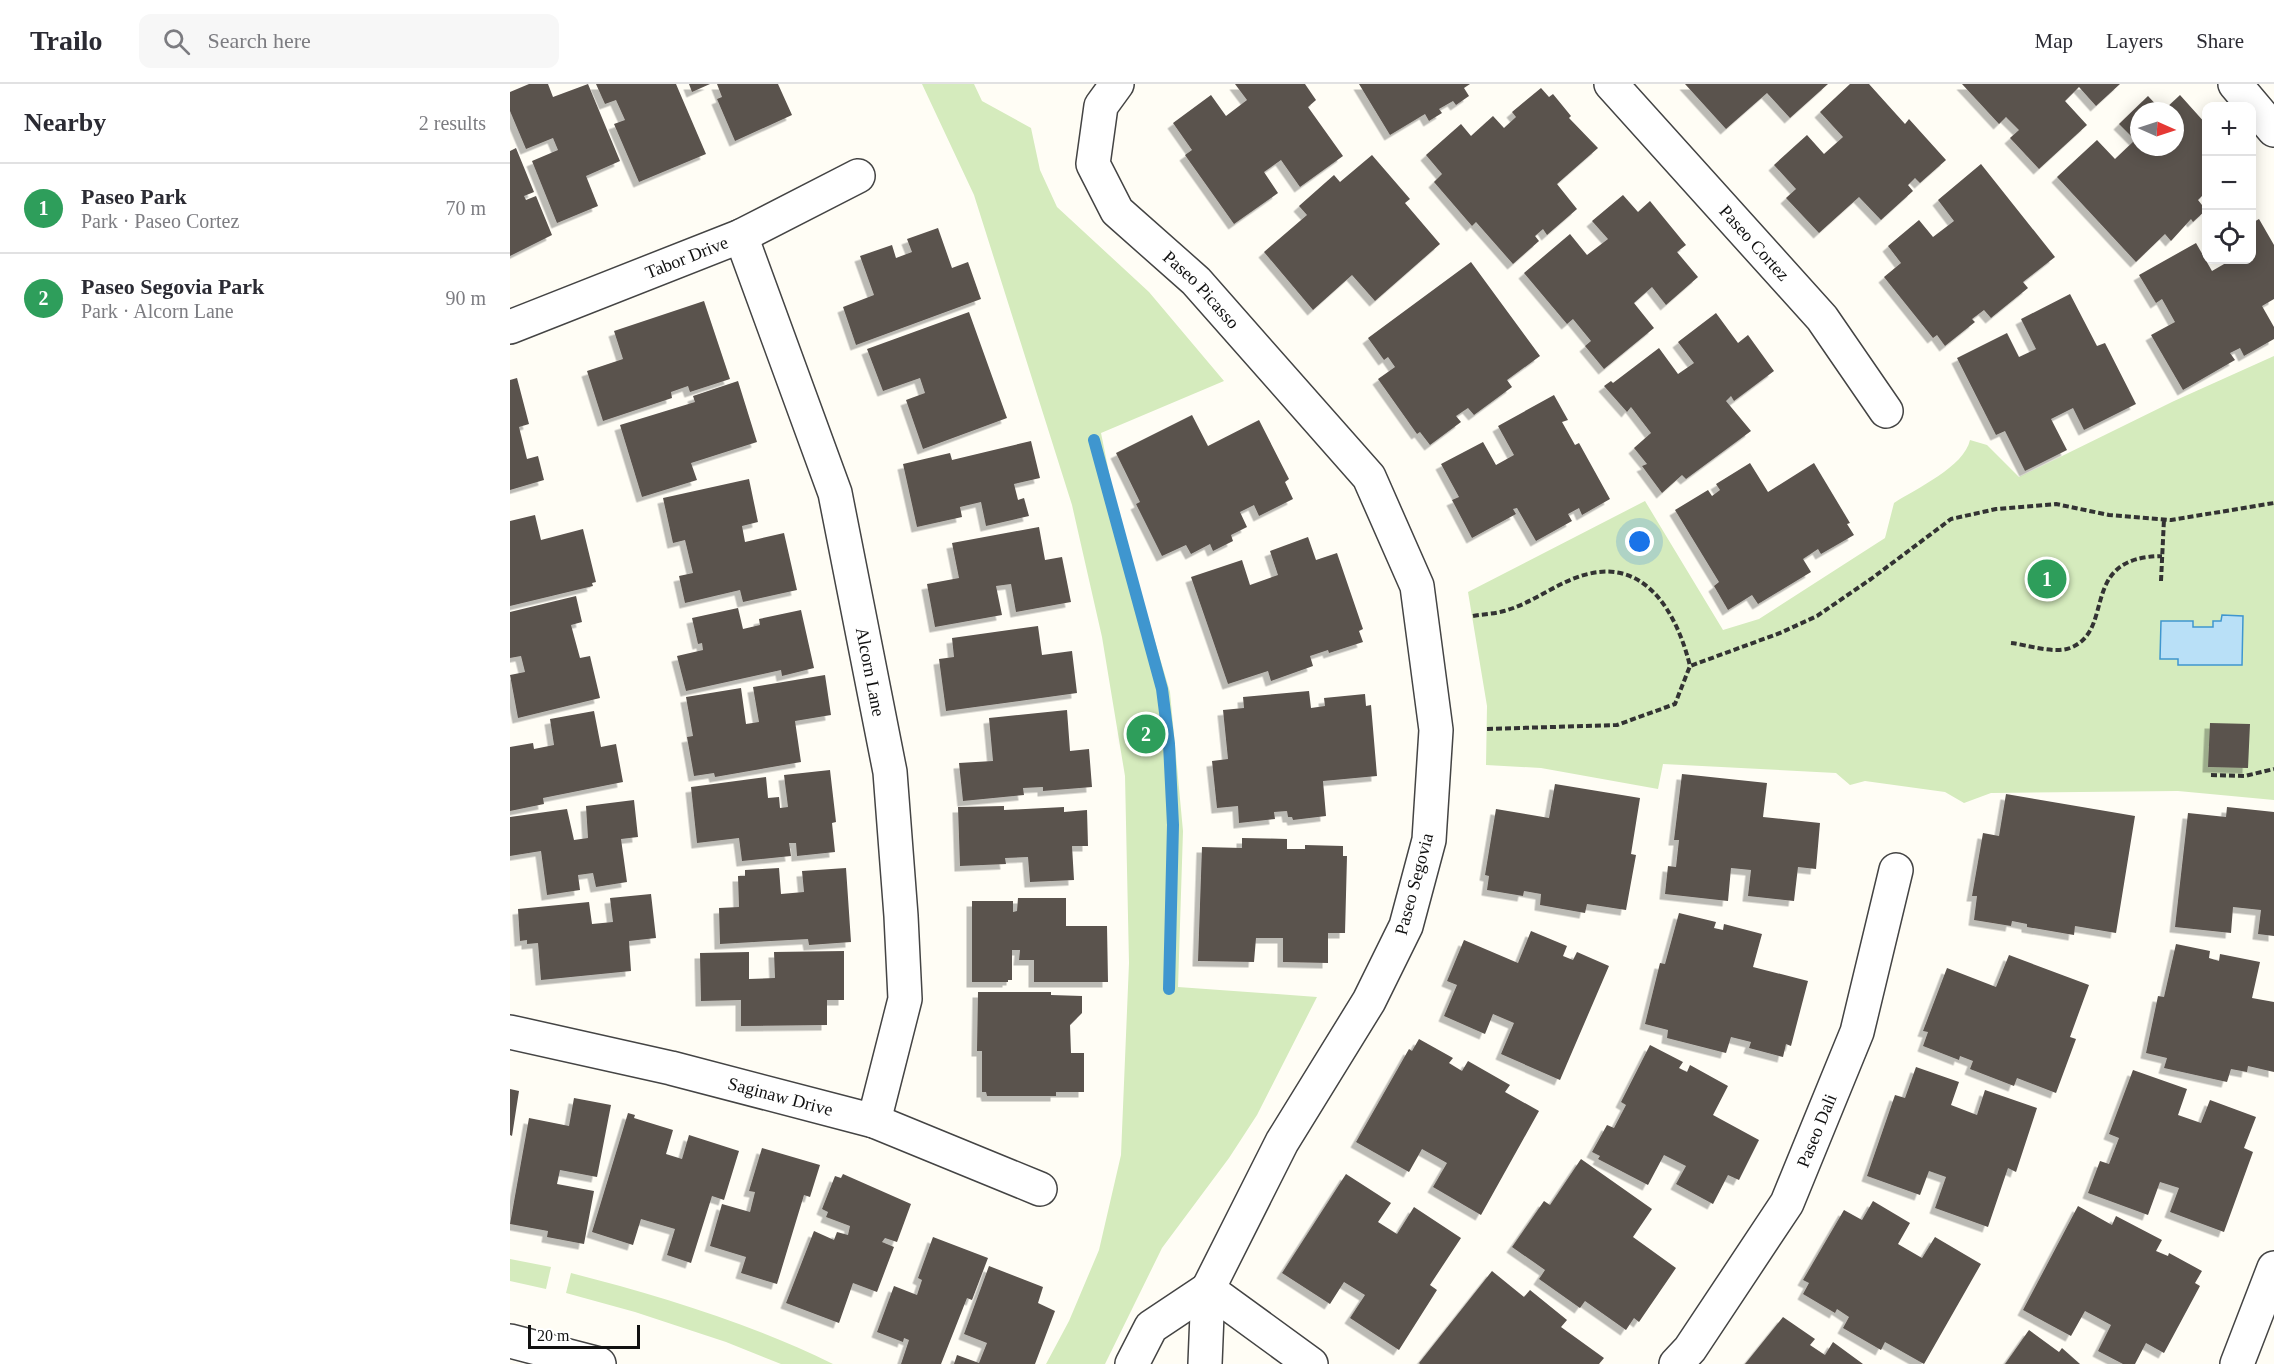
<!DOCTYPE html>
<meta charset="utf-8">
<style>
:root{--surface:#fff;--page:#f7f7f7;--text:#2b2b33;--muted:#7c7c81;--line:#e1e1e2;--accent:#db2777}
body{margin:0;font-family:"Times New Roman",serif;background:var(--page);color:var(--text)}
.controls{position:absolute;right:18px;top:18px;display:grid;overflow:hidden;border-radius:12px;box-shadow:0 3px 15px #0003}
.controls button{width:54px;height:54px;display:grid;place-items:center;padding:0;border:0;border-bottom:2px solid var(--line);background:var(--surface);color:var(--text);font:30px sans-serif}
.compass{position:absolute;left:1620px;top:18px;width:54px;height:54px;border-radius:50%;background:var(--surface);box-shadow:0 3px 15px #0003;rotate:93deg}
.scale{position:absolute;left:18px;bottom:15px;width:112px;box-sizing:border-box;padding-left:6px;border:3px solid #111;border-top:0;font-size:16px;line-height:21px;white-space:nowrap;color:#111;-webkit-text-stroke:4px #fff;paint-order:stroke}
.you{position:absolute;left:1130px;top:458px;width:21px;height:21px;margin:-15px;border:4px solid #fff;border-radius:50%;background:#1a73e8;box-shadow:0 0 0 9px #1a73e833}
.badge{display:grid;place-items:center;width:39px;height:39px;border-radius:50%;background:var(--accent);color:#fff;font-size:20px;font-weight:700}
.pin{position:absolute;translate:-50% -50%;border:3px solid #fff;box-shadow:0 2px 6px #0006}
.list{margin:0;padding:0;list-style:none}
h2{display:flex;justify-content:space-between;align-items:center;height:78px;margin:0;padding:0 24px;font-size:26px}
h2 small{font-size:20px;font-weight:400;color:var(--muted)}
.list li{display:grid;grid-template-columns:39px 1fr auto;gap:18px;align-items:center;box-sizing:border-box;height:90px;padding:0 24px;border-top:2px solid var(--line)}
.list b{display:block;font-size:22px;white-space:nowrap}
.list p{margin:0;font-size:20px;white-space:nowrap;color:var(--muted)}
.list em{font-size:20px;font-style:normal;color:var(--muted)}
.icon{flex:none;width:33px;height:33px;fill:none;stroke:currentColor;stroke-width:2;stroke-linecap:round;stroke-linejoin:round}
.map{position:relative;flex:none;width:1764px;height:1280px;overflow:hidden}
header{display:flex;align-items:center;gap:36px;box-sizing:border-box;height:84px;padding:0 30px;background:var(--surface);border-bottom:2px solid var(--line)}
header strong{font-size:28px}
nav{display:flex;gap:33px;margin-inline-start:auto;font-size:21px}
.search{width:420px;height:54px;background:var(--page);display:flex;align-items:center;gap:15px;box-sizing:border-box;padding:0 21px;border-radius:12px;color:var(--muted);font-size:22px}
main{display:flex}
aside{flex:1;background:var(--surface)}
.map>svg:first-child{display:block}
.green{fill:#d5ebbd}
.water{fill:#b9e0f7;stroke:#3f96cf;stroke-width:1.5}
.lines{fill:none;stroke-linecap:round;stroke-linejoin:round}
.stream{stroke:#3f96cf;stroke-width:12}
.building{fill:#5a524d;filter:url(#shadow)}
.minor-casing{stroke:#444;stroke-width:36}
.tertiary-casing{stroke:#444;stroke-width:36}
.path{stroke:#333;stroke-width:4;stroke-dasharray:6 3;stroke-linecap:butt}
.minor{stroke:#fff;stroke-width:33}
.tertiary{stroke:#fff;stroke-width:33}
.labels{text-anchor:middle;stroke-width:6;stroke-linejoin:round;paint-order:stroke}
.street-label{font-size:18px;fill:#111;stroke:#fff}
</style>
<header>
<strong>Trailo</strong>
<div class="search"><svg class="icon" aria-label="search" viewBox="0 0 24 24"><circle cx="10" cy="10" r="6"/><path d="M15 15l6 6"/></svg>Search here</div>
<nav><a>Map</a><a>Layers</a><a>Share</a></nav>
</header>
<main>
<aside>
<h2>Nearby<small>2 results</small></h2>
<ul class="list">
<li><span class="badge" style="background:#2e9e5b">1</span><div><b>Paseo Park</b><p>Park · Paseo Cortez</p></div><em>70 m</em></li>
<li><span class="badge" style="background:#2e9e5b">2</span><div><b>Paseo Segovia Park</b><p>Park · Alcorn Lane</p></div><em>90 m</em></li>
</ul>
</aside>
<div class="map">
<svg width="1764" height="1280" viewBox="0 0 1764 1280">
<defs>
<filter id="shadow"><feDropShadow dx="-5.5" dy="5.5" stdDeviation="0" flood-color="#0004"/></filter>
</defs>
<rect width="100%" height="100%" fill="#fffdf5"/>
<!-- green -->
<path class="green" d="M412 0H464L472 17 521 44 530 86 547 123 639 208 714 297 591 349 608 433 660 608 673 747 668 903 807 913 747 1031 719 1074 652 1164 595 1280H536L559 1237 589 1166 611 1071 619 879 615 692 592 553 562 421 464 111Z
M1764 272V716L1668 707 1481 709 1454 719 1435 708 1355 697 1340 701 1326 689 1153 680 1148 705 1031 684 976 681 977 622 958 508 1135 417 1213 546 1249 535 1375 454 1384 419C1407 404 1454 383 1460 356L1477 361 1509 393 1664 317Z
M0 1175 41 1183 36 1205 0 1197Z
M61 1189C151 1212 239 1239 323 1280H271L216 1258 125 1228 56 1209Z"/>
<!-- water -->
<path class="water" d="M1712 531 1733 532 1732 581H1668V575H1650L1651 537H1683V543H1703V537H1711Z"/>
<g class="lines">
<!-- stream -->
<path class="stream" d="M584 356 652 605 659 660 663 741 659 905"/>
</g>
<!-- building -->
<path class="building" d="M19 0H38L43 13 78 0 110 77 76 92 88 122 47 139 22 77 48 66 43 54 16 65 0 27V8Z
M86 0H166L196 70 129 98 104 40 115 36 106 16 95 20Z
M179 0H200L182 8Z
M207 0H268L282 31 225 57 207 15 212 13Z
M725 0H795L806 16 798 23 833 72 790 103 771 76 754 88 768 109 724 140 675 71 682 66 663 39 701 11 716 32 737 16Z
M849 0H960L954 4 959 12 946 21 943 17 929 25 932 29 919 37 915 30 880 51Z
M1175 0H1318L1280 34 1257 9 1216 45Z
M1340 0H1359L1395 40 1399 35 1436 76 1410 99 1405 94 1398 101 1403 107 1371 136 1349 113 1309 149 1276 114 1286 105 1264 81 1297 51 1314 70 1333 53 1310 28Z
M1452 0H1610L1586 22 1569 3 1555 17 1577 41 1529 85 1500 54 1509 46 1496 33 1489 40Z
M1031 4 1039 13 1043 10 1061 32 1059 34 1088 64 1047 100 1067 125 1037 151 1033 145 1025 152 1029 157 1003 180 966 138 962 142 924 98 932 90 916 71 951 40 961 52 983 32 994 44 1006 33 1002 28Z
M1670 11 1696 40V108L1688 116 1696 126 1683 138 1681 135 1661 157 1655 150 1626 178 1547 93 1587 56 1605 75 1625 56 1609 40 1638 12 1652 27H1629V63H1665V27H1653Z
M6 64 24 108 14 112 16 116 26 112 42 151 0 172V67Z
M862 71 900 115 895 119 930 160 865 217 842 191 803 226 754 168 797 131 789 122 824 91 830 98Z
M1471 80 1545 173 1513 198 1518 204 1481 234 1474 226 1462 235 1465 238 1435 262 1427 251 1423 254 1374 193 1391 179 1378 162 1409 136 1423 153 1444 137 1428 116Z
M1113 111 1128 128 1140 117 1176 161 1167 168 1188 193 1156 221 1142 203 1124 219 1144 244 1094 285 1075 262 1081 257 1063 235 1057 240 1014 189 1060 150 1077 171 1098 155 1082 137Z
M1749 135 1764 161V215L1752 222 1764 243V255L1734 272 1730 264 1720 269 1725 276 1673 306 1641 251 1665 238 1652 215 1646 219 1629 191 1686 159 1702 187 1721 176H1742V139Z
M428 144 442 184 458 178 471 215 346 261 333 223 364 211 350 172 382 161 386 174 402 168 397 155Z
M961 178 1030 272 997 296 1002 303 964 331 958 324 946 332 951 338 920 361 910 348 907 350 868 295 885 283 878 273 874 276 858 254Z
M1560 210 1587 262 1595 259 1626 320 1574 346 1563 324 1541 335 1557 366 1515 387 1495 347 1486 351 1447 274 1497 249 1509 273 1526 265 1511 235Z
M194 217 220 295 180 308 178 302 161 308 162 314 93 337 77 287 113 275 104 247Z
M459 228 497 334 413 365 396 316 415 309 410 294 373 307 357 265Z
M1206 229 1228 259 1238 251 1264 287 1224 317 1221 312 1216 317 1241 347 1176 395 1172 391 1152 409 1132 382 1137 380 1124 364 1141 349 1121 323 1117 328 1094 302 1101 297 1103 299 1149 264 1168 290 1184 279 1168 258Z
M7 294 19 340 9 343 17 375 28 372 34 396 0 406V296Z
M228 297 247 358 181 379 187 396 132 413 110 341 185 318 183 312Z
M1044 311 1058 336 1052 338 1065 361 1069 359 1100 415 1072 431 1069 424 1058 430 1062 437 1026 457 1007 424 1003 425 1006 430 962 454 942 416 949 413 931 380 973 358 986 381 1004 371 988 342Z
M682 331 698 362 749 336 779 395 775 398 783 415 749 432 744 421 730 428 737 443 721 451 723 457 703 467 700 460 681 470 676 461 652 472 626 420 630 418 606 369Z
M521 357 530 394 504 400 508 416 514 414 519 432 476 442 471 418 450 423 452 433 407 443 393 380 440 369 442 376Z
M1240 379 1258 408 1304 379 1340 439 1337 440 1344 451 1311 470 1308 465 1293 475 1301 488 1248 520 1242 511 1218 526 1204 502 1209 498 1165 426 1198 406 1202 412 1210 406 1206 400Z
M239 395 248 438 232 442 235 458 274 449 287 506 233 518 230 506 175 519 169 492 183 489 175 456 163 459 153 414Z
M25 431 31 456 73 445 86 498 82 499 83 502 0 522V437Z
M529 443 535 476 552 473 561 518 506 528 501 500 486 502 492 531 425 543 417 500 449 494 442 459Z
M798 453 806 476 827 469 853 545 849 547 853 558 819 569 818 566 800 572 803 582 761 597 758 587 718 600 681 493 732 476 740 501 768 491 760 467Z
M66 512 72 538 61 541 70 574 80 572 90 614 8 634 0 591 15 588 11 572 0 574V528Z
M228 524 233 545 250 541 249 535 291 526 304 584 272 592 271 586 176 607 167 572 193 566 192 559 188 560 182 534Z
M528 542 532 571 562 567 567 609 436 627 429 575 444 573 442 554Z
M315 591 321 631 285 637 291 678 205 693 204 689 184 692 177 653 183 652 176 613 231 604 236 640 249 638 243 603Z
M799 607 801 624 815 622 814 614 855 610 856 622 861 621 867 692 813 697 816 732 783 736 782 733H778L777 727 764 728 765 735 729 739 728 722 707 724 702 677 718 675 713 626 734 624 733 613Z
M557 626 560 667 579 665 582 703 533 707V703L513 704 514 711 453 717 449 679 483 677 479 634Z
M84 627 91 663 106 660 113 698 33 714 34 720 0 727V663L23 659 24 665 44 661 40 635Z
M1700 639 1740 640 1738 684 1698 683Z
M320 686 326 738 322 739 325 768 287 772 286 759H279L281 772 232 777 229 754 187 759 181 703 256 693 258 714 269 713 270 724 278 723 274 691Z
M1172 690 1257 699 1253 733 1310 739 1306 785 1288 783 1284 817 1238 812 1241 786 1221 784 1218 817 1155 810 1158 782 1166 783 1169 756H1164Z
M1045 700 1130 714 1121 770 1126 771 1116 826 1077 820 1075 829 1030 821 1031 810 1014 807 1013 812 977 806 979 792 975 791 986 725 1039 734Z
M1496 710 1625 732 1606 849 1565 842 1564 851 1517 843V840L1502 837 1501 842 1464 836 1467 812H1462L1473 749 1489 752Z
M124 716 128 753 111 755 117 798 86 803 83 789 68 791 70 806 37 811 31 767 0 772V733L57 725 64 756 78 754 76 722Z
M494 722V726L554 723V728L577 726 578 762H562L564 796 520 798 518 773 495 774 496 780 450 782 448 723Z
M1717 723 1764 728V852L1748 850 1751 826 1723 823 1721 849 1665 843 1678 729 1716 733Z
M732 754 777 755V765H795V761L833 762V772H837L835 849H818V879L773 878V854H746L744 878 688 877 692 763 732 764Z
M269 784 271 810 294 808 292 787 336 784 341 858 299 861 298 855 210 860 209 824 229 823 228 792H235V786Z
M141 810 146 854 119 857 121 887 31 896 28 859 17 860V856L10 857 8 825 79 818 82 840 103 838 100 814Z
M508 814H556V842H597L598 898H524V876H509L510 866H502V896H498V898H462V817H503V828L507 827Z
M1169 829 1206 838 1204 844 1213 846 1214 840 1252 850 1243 883 1298 897 1281 962 1276 960 1273 973 1239 964 1241 958 1221 953 1216 969 1157 954 1158 946 1135 940 1150 879 1155 880Z
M1021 847 1057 862 1053 872 1063 876 1067 868 1099 882 1050 996 991 970 1004 939 983 930 975 950 934 932 947 901 937 897 954 856 1008 879Z
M1666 860 1700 867 1699 874 1709 877 1710 870 1750 878 1742 914 1764 918V988L1738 982 1737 988 1721 985 1717 998 1654 984 1657 974 1636 969 1648 912 1654 913Z
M334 867V916H317V941L231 942V916L191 917 190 869 239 868V895L265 894 264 868Z
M1499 871 1579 901 1560 953 1566 955 1546 1009 1507 994 1504 1002 1460 985 1463 977 1450 972 1449 976 1413 962 1418 948 1413 947 1437 884 1486 903Z
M468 908H541V911L572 912V929L560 941 561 969H574V1008H546V1012H477L476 1008H472V967H467Z
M909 955 943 974 939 979 952 987 958 977 1000 1001 995 1008 1029 1027 971 1131 923 1103 937 1079 912 1065 899 1088 846 1058 899 965 902 967Z
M1140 961 1173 978 1169 984 1177 988 1180 981 1218 1002 1203 1031 1249 1056 1229 1096 1218 1091 1203 1120 1166 1100 1176 1082 1154 1071 1138 1101 1088 1075 1090 1072 1082 1068 1097 1041 1104 1044 1116 1021 1111 1018Z
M1406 983 1449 998 1441 1021 1467 1031 1475 1006 1527 1024 1506 1088 1498 1084 1478 1143 1425 1124 1436 1093 1419 1087 1410 1111 1357 1092 1385 1011 1395 1014Z
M1623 986 1677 1005 1668 1031 1691 1039 1700 1016 1746 1033 1734 1064 1743 1068 1714 1148 1660 1128 1669 1104 1650 1098 1638 1131 1578 1109 1590 1077 1599 1080 1609 1054 1599 1050Z
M0 1005 9 1007 2 1052 0 1051Z
M64 1014 101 1021 87 1093 50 1086 47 1100 84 1107 74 1160 37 1153 38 1147 0 1140 19 1034 59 1042Z
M118 1029 125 1031 124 1034 163 1046 156 1070 172 1075 179 1051 229 1067 214 1116 202 1112 181 1179 157 1171 165 1145 131 1135 123 1161 82 1148Z
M252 1064 310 1081 300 1113 294 1111 267 1200 231 1189 236 1173 200 1162 212 1120 240 1128 245 1108 239 1107Z
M1071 1075 1142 1125 1123 1153 1166 1184 1129 1238 1124 1234 1116 1246 1075 1217 1070 1224 1029 1195 1035 1186 1002 1163 1034 1117 1040 1121Z
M333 1090 401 1120 387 1158 375 1154 372 1158 384 1163 367 1208 343 1199 329 1239 276 1219 304 1147 324 1156 327 1148 338 1151 340 1142 316 1133 318 1128 312 1125 325 1092 331 1094Z
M836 1090 881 1119 868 1138 887 1150 904 1123 951 1154 920 1201 927 1206 889 1266 840 1234 855 1211 834 1198 820 1220 772 1189Z
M1363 1117 1400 1139 1388 1160 1412 1174 1425 1153 1471 1180 1414 1280 1375 1258 1371 1266 1333 1244 1339 1233 1327 1225 1325 1229 1293 1210 1299 1199 1293 1196 1334 1126 1352 1136Z
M1568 1122 1602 1141 1606 1132 1652 1156 1646 1167 1658 1172 1659 1169 1692 1187 1685 1199 1690 1202 1654 1269 1636 1259 1625 1280H1613L1588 1267 1601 1241 1575 1227 1561 1252 1513 1226Z
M423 1153 478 1174 462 1216 457 1214 431 1280H391L399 1256 394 1254 393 1258 367 1248 384 1202 407 1211 412 1196 408 1194Z
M479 1182 533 1203 528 1219 545 1227 525 1280H444L447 1271 469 1279 477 1259 454 1250Z
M982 1187 1014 1213 1020 1206 1057 1236 1051 1243 1094 1274 1089 1280H910L909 1279Z
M1273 1233 1305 1255 1300 1261 1315 1271 1323 1258 1353 1280H1235Z
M1519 1246 1549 1268 1552 1264 1570 1280H1495Z"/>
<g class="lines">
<!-- minor casing -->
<g class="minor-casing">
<g id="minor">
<path id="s1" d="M607 0 591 22 583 80 607 127 686 197 859 393 907 502 926 646 919 756 896 842 859 917 772 1058 698 1205 695 1280"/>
<path id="s2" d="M1101 0 1312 234 1376 327"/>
<path d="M1725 0 1764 46"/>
<path id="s3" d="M231 152 325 409 380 688 391 832 395 915 364 1037"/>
<path id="s4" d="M0 243 231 152 348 92"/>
<path id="s5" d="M0 948 161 984 364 1037 530 1105"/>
<path d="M698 1205 801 1280"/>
<path d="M622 1280 641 1243 698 1205"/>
<path id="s6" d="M1166 1280 1180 1265 1277 1119 1347 948 1386 786"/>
<path d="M1727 1280 1764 1184"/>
</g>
</g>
<!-- tertiary casing -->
<g class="tertiary-casing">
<path id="tertiary" d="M0 1257 89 1280"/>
</g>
<!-- path -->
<path class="path" d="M1651 497 1654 435
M963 532C973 530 984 530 994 527 1024 519 1048 497 1078 490 1138 475 1168 533 1180 582
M1501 559C1518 561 1544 570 1560 564 1607 546 1567 473 1652 472
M977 645 1107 641 1165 620 1180 582 1270 549 1307 532 1361 495 1441 435 1486 425 1546 420 1599 431 1661 436 1764 419
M1701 691 1735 692 1764 685"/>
<!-- minor -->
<use href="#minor" class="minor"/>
<!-- tertiary -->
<use href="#tertiary" class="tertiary"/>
</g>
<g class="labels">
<!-- street labels -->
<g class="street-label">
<text dy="6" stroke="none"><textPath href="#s2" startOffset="214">Paseo Cortez</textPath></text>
<text dy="6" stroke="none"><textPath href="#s4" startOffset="190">Tabor Drive</textPath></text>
<text dy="6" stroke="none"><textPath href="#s1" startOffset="254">Paseo Picasso</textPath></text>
<text dy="6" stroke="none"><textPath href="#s3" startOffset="456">Alcorn Lane</textPath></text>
<text transform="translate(904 800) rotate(-75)" y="6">Paseo Segovia</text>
<text dy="6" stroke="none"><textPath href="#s5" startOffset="278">Saginaw Drive</textPath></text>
<text dy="6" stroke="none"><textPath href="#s6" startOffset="274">Paseo Dali</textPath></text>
</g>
</g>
</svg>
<div class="controls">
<button>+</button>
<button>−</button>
<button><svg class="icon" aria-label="locate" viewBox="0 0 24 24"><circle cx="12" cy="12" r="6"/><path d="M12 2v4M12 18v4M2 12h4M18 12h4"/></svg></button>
</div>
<svg class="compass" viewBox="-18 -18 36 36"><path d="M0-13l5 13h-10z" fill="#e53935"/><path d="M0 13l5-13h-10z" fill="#7c7c81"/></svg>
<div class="scale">20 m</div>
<div class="you"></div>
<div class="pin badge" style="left:1537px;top:495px;background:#2e9e5b">1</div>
<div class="pin badge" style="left:636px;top:650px;background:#2e9e5b">2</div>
</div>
</main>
